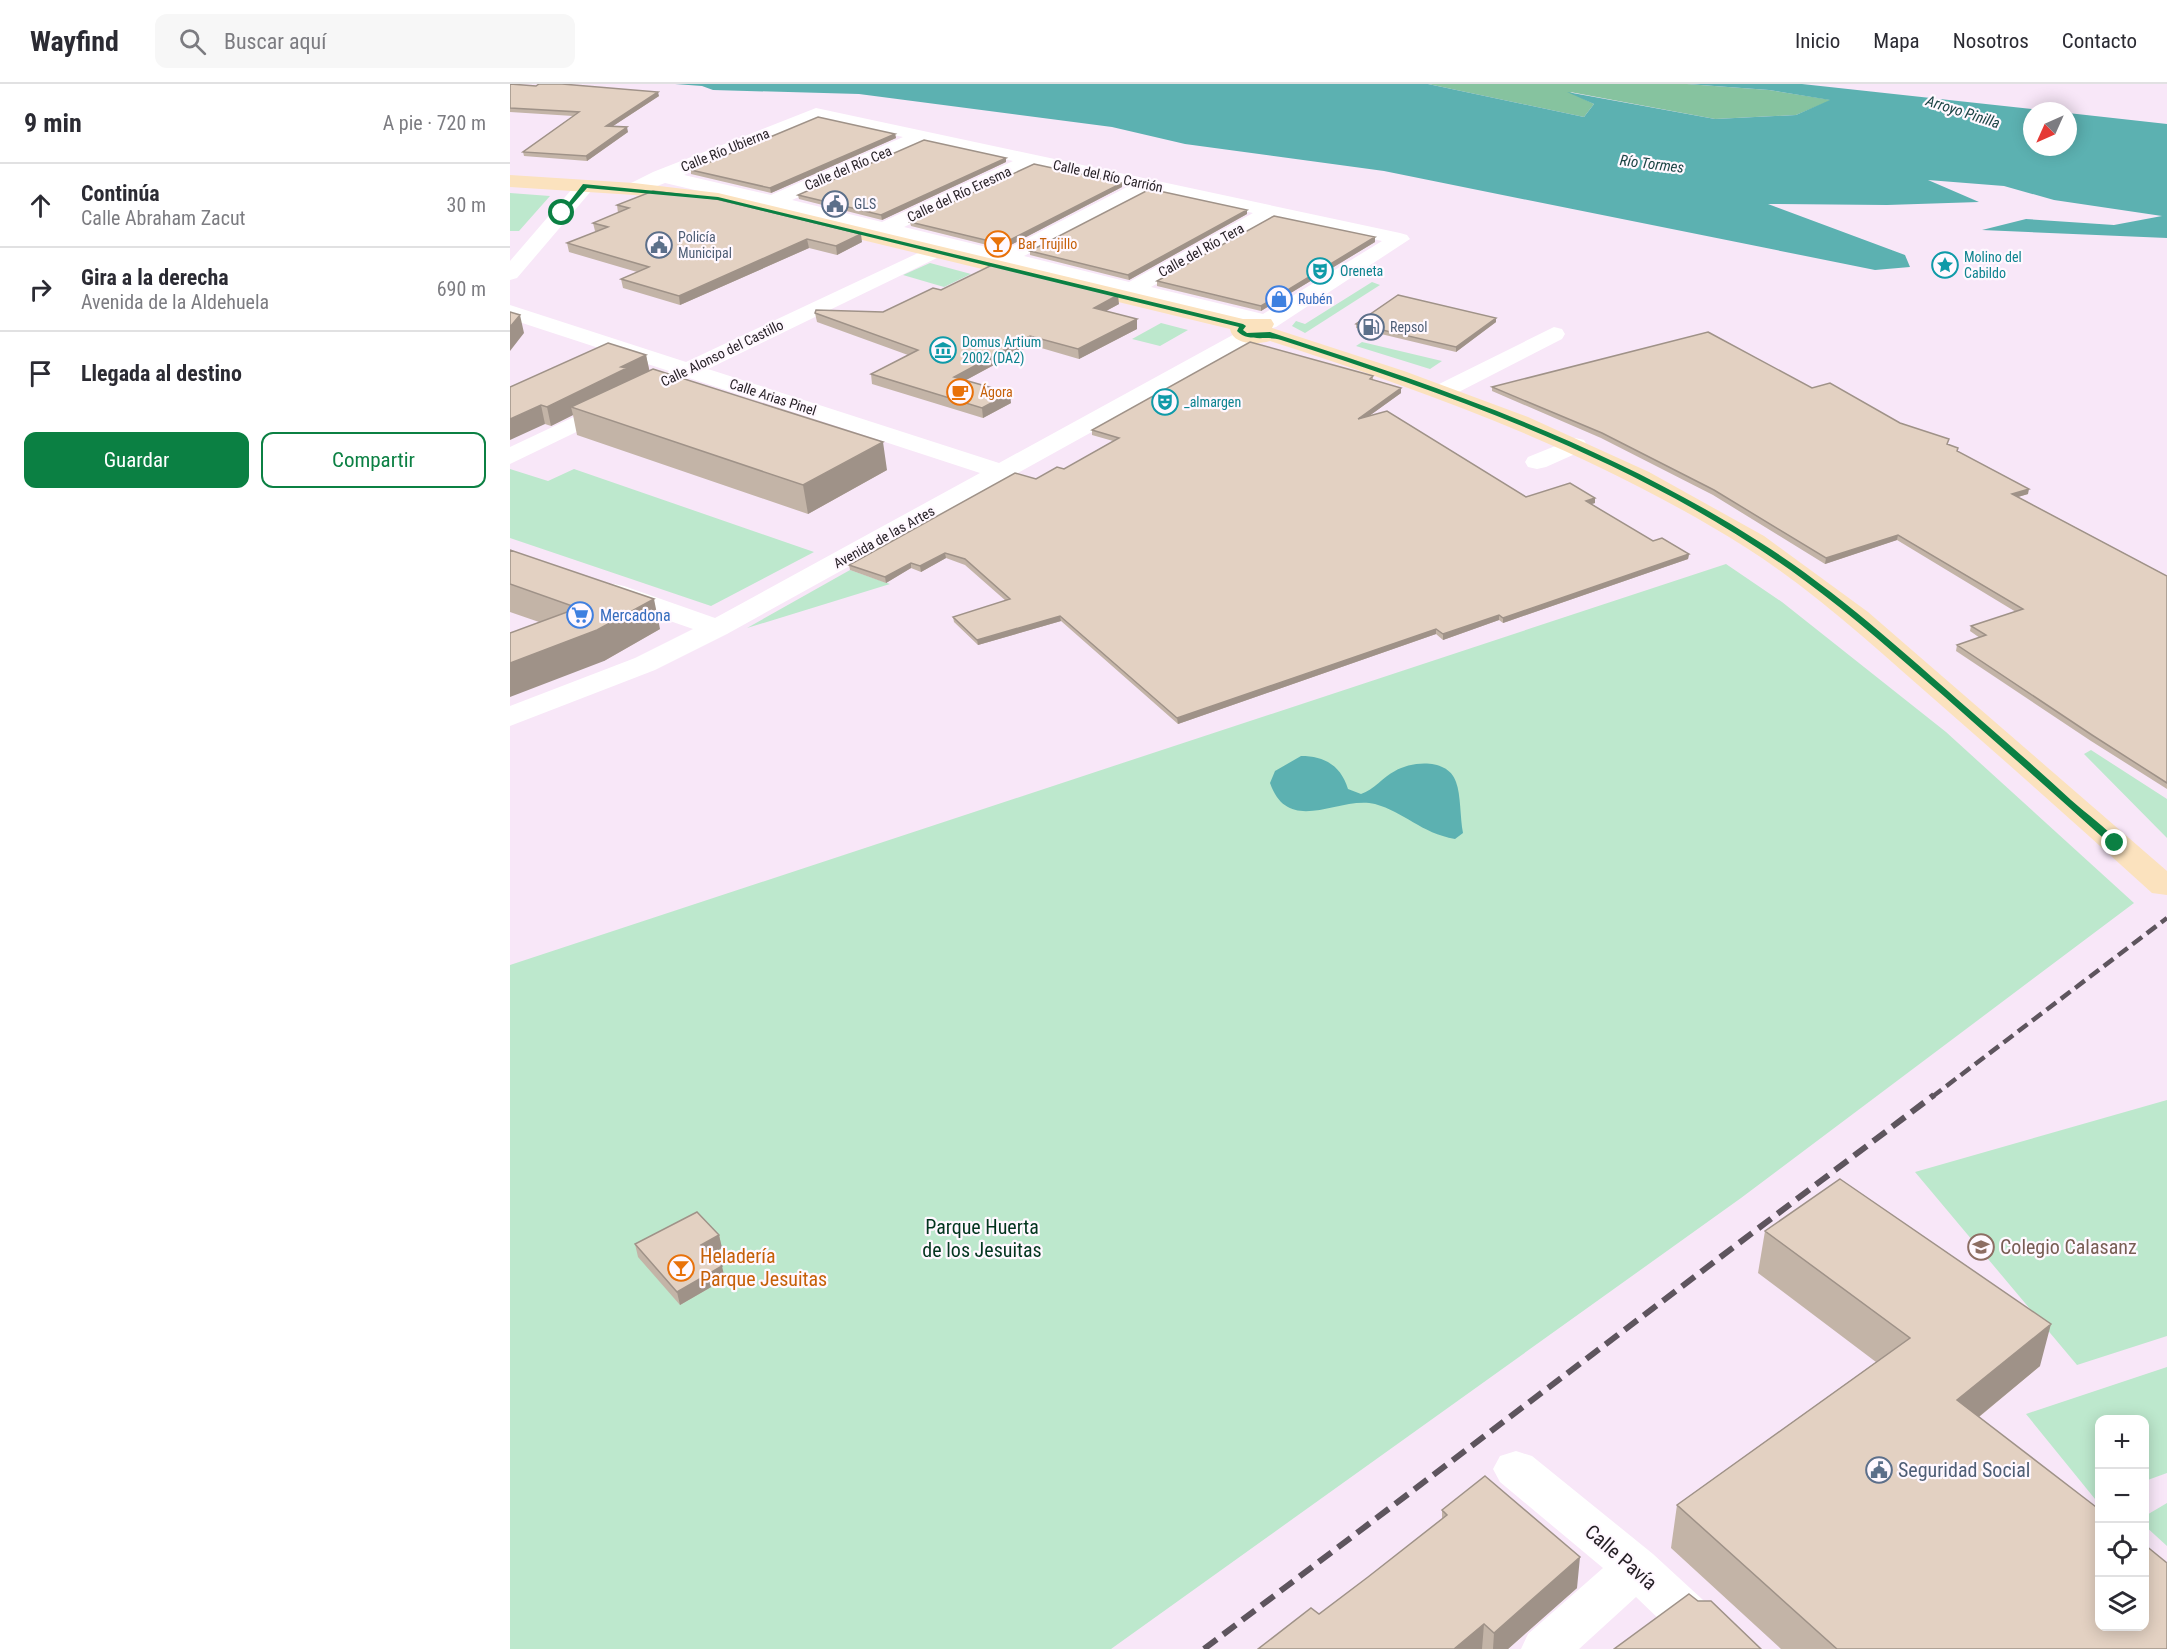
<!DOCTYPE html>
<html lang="es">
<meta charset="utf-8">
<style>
:root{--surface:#fff;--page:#f7f7f7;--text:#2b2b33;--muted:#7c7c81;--line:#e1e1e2;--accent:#0b8043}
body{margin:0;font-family:"Roboto Condensed",sans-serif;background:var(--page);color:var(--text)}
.controls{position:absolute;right:18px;bottom:18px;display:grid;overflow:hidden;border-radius:12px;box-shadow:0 3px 15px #0003}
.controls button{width:54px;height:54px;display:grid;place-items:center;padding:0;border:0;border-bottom:2px solid var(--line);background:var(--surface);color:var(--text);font:30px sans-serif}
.compass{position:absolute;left:1513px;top:18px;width:54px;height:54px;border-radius:50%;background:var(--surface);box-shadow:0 3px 15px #0003;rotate:225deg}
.stop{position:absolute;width:18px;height:18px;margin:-14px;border:4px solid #0b8043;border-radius:50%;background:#fff}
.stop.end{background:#0b8043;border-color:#fff;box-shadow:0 2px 6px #0008}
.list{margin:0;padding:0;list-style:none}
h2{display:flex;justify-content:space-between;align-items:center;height:78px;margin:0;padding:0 24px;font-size:26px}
h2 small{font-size:20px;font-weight:400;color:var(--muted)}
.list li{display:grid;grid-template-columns:39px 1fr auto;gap:18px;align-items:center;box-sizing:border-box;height:84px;padding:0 24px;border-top:2px solid var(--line)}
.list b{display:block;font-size:22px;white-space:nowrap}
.list p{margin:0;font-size:20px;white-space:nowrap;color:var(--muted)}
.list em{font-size:20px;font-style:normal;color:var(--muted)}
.actions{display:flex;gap:12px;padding:18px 24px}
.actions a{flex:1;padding:14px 0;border:2px solid var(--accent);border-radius:12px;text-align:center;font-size:21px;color:var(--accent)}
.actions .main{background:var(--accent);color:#fff}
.icon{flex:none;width:33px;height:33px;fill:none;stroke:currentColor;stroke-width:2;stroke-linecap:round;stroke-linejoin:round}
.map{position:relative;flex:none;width:1657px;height:1565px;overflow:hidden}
header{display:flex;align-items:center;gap:36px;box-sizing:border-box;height:84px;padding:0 30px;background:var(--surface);border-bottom:2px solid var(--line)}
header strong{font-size:28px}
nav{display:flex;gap:33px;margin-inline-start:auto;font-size:21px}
.search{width:420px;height:54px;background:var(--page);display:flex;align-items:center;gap:15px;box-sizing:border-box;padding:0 21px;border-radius:12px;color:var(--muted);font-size:22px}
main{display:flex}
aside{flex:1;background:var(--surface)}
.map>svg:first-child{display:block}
.green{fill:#bde8cd}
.forest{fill:#86c39f}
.water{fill:#5cb1b1}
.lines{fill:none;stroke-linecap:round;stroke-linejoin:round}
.minor{fill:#fff;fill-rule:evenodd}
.major{fill:#fbe2be;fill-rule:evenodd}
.rail-far1{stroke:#5e555e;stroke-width:4.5;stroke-dasharray:12 6;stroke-linecap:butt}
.rail{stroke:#5e555e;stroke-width:6;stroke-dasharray:16 8;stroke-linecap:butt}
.wall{fill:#c3b4a7}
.shaded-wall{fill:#9f9288}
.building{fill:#e3d1c2;stroke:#9f9288;stroke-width:1.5}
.route{fill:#0b8043}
.labels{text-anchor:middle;stroke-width:4.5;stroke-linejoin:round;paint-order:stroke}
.far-street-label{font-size:14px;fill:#251f25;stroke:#fff8ff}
.far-service-label{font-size:14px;fill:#4e5e75;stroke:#fff8ff;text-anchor:start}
.far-food-label{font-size:14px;fill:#c56008;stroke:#fff8ff;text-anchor:start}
.far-culture-label{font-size:14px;fill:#0d838f;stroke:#fff8ff;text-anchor:start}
.far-shop-label{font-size:14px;fill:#366cbe;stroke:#fff8ff;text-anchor:start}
.far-water-label{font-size:15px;font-style:italic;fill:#1c4545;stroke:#fff8ff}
.shop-label{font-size:16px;fill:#366cbe;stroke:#fff8ff;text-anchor:start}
.near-park-label{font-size:20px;fill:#02351e;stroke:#fff8ff}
.near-education-label{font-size:20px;fill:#785e54;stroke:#fff8ff;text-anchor:start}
.near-food-label{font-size:20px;fill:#c56008;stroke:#fff8ff;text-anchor:start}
.near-service-label{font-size:20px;fill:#4e5e75;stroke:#fff8ff;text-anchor:start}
.near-street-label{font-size:20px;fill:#251f25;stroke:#fff8ff}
</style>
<header>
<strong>Wayfind</strong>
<div class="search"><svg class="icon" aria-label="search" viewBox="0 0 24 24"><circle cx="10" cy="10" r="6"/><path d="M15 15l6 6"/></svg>Buscar aquí</div>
<nav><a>Inicio</a><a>Mapa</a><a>Nosotros</a><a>Contacto</a></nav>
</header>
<main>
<aside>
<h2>9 min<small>A pie · 720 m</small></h2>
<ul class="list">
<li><svg class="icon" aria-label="ahead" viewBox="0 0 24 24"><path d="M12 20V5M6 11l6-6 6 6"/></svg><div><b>Continúa</b><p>Calle Abraham Zacut</p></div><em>30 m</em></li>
<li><svg class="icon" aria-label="right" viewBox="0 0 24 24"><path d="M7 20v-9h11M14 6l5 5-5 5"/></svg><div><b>Gira a la derecha</b><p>Avenida de la Aldehuela</p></div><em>690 m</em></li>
<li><svg class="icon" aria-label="arrive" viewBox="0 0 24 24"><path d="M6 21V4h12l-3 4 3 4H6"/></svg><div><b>Llegada al destino</b></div></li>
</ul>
<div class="actions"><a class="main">Guardar</a><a>Compartir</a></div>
</aside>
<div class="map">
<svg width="1657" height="1565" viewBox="0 0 1657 1565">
<rect width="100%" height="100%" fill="#f8e7f8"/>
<!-- green -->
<path class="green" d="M0 109 40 112 9 147H0Z
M420 179 461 190 434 203 393 191Z
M862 198 870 201 795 249 782 242 786 237 795 240Z
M651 239 678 246 650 262 622 255Z
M852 258 932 277 920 285 846 262Z
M0 385 38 397 64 385 304 468 201 522 0 454Z
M1216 480 1272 518 1436 648 1624 819 1231 1114 601 1565H0V881Z
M340 486 380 500 237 544Z
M1581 666 1657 715V754L1574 670Z
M1657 1016V1252L1567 1281 1405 1088Z
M1657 1283V1389L1635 1397 1634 1336H1590L1589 1413 1585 1415 1516 1330Z
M1657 1419V1462L1634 1441 1635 1432Z"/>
<!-- forest -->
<path class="forest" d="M918 0H1177L1259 6 1322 16 1286 31 1205 35 1060 8 1084 20 1074 33Z"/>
<!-- water -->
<path class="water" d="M165 0H918L1074 33 1084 20 1057 8 1205 35 1286 31 1320 16 1259 6 1177 0H1292L1541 27H1522V63H1558V29L1657 40V154L1472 146 1516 135 1604 141 1652 132 1544 116 1494 102 1418 96 1469 118 1377 121 1258 120 1395 171 1400 183 1365 186 874 87 675 60 602 43 349 10 203 6 192 2Z
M791 672C815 672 831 682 838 705L851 710C864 706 873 693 885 687 902 677 938 674 946 698 951 711 950 734 953 749L945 755C911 749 894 728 865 720 829 711 779 753 760 699L765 687Z"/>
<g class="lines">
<!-- minor -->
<path class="minor" d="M306 24 890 149 897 151 900 155 766 243 752 247 744 245 741 241 432 164 434 168 431 172 198 285 489 379 730 247H746L749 252 746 257 217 550 145 586 0 642V622L125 574 183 545 94 514 90 508 94 502 104 500 114 502 205 534 470 389 179 294 169 297 161 295 157 290 159 287 0 235V221L176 278 423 162 155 99 124 111 114 105 117 101 143 88ZM308 35 393 53 261 111 174 91ZM414 58 503 77 372 138 282 116ZM524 82 619 102 493 167 394 143ZM640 107 743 129 619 198 514 172ZM764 134 872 157 753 230 641 203Z
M75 96 85 102 82 106 7 194 0 196V177L68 98Z
M1044 243 1052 245 1055 250 1052 255 941 312H925L921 307 925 302Z
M106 313 114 315 118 320 114 325 0 380V363Z
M1065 354 1074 356 1077 361 1074 366 1036 383 1027 385 1018 383 1015 378 1018 373Z
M1006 1367 1022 1372 1143 1470 1230 1550 1237 1565H1180L1126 1513 1069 1565H1011L1018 1550 1093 1484 990 1398 983 1385 990 1372Z"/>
<!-- major -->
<path class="major" d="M0 91 124 99 208 109 733 235H761L764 240 762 244 894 287 1018 333 1139 388 1254 452 1358 528 1657 787V811L1642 809C1573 746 1503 684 1432 622 1369 567 1306 508 1235 463 1087 370 925 310 760 257 746 261 723 261 720 245L208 121 124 111 0 103Z"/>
<!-- rail-far1 -->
<path class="rail-far1" d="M1422 1013 1657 834"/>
<!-- rail -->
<path class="rail" d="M694 1565 1424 1011"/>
</g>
<!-- wall -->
<path class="wall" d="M0 0 149 12 103 42 118 48 77 77 14 72 13 68 63 32 0 28Z
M385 50 386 54 261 109 181 90V86Z
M496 78 372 136 289 115 288 111Z
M612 99V103L493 165 401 142 400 138Z
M107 121 352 158 327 171 299 164 170 221 113 204 111 195 127 188 59 168 57 159 86 148 85 147 83 139 108 129Z
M737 130 619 196 520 171V167Z
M865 158 751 227 647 202V197Z
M431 206 609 220 596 227 627 235V245L569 275 521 261 456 296 501 319 473 334 362 300 361 290 398 271 307 238 305 229 373 228Z
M986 238 946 268 846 244V240Z
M136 271 139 287 377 386 298 430 67 351 63 331 41 342 35 340 0 303Z
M863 292V296L891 309 859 332 1016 413 1085 419 1081 420 1143 457 1179 470 1178 475 993 539 989 536 933 556 926 550 668 640 551 537 468 561 444 538 443 533 496 517 455 481 436 474 411 488 401 484 376 499 340 486 339 481 526 395 554 385 603 357 582 351V346Z
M982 303 1302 304 1390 339 1438 360 1447 367 1518 410 1508 413 1657 492V705L1581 657 1446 567 1447 561 1470 554 1460 547 1461 542 1506 528 1387 456 1315 480 1203 411 1091 354 982 307Z
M0 466 150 545 94 577 29 538 0 528Z
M1255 1147 1530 1282 1469 1333 1657 1565H1271L1161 1464 1167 1421 1366 1278 1248 1189Z
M209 1151 212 1164 200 1170 215 1195 170 1221 128 1173 125 1160Z
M932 1426 1067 1504 998 1565H748L809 1530 858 1493 932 1435Z"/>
<!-- shaded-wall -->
<path class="shaded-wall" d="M148 8 149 12 97 46 96 42Z
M117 43 118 48 77 77 76 72Z
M385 50 386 54 261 109 260 104Z
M496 74V78L372 136 371 131Z
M612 99V103L493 165 492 160Z
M737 126V130L619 196 618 191Z
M351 150 352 158 327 171 326 162Z
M865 153V158L751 227V222Z
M297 155 299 164 170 221 169 212Z
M608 211 609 220 585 233 584 224Z
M10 231 14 249 0 267V243Z
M986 234V238L946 268V263Z
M627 235V245L569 275 568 265Z
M520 252 521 261 445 302 444 293Z
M136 271 140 289 61 323 63 331 41 342 37 323 111 283Z
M891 304V309L848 340V335Z
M500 309 501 319 473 334 472 324Z
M31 321 35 340 0 356V335Z
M373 358 377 386 298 430 293 401Z
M1519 405 1518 410 1501 415 1502 410Z
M1085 414V419L1075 422 1076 417Z
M1388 451 1387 456 1315 480 1316 474Z
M435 469 436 474 411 488 410 482Z
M1179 470 1178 475 993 539V534Z
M401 479V484L376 499 375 493Z
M144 515 150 545 94 577 0 613V579Z
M989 531V536L933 556V550Z
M550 532 551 537 468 561 467 556Z
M926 545V550L668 640 667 634Z
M209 1151 212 1164 194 1174 191 1161Z
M212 1182 215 1195 170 1221 167 1208Z
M1541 1240 1530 1282 1437 1359 1447 1316Z
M1070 1473 1067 1504 998 1565H983L984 1549Z
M974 1540 972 1565H944Z"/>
<!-- building -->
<path class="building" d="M0 0 26 2 29 0H52L148 8 96 42 117 43 76 72 13 68 69 28 0 24Z
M308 33 385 50 260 104 181 86Z
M414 56 496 74 371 131 288 111Z
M524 80 612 99 492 160 400 138Z
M640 105 737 126 618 191 520 167Z
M143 107 206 115 351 150 326 162 297 155 169 212 111 195 139 183 57 159 98 143 83 139 119 124 107 121Z
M764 132 865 153 751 222 647 197Z
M482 181 608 211 584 224 627 235 568 265 520 252 444 293 500 309 472 324 361 290 408 266 305 229 306 226 373 228 423 204 431 206Z
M888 211 986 234 946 263 846 240Z
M0 228 10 231 0 243Z
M1198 248 1302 304 1320 299 1390 339 1439 355 1437 360 1448 364 1447 367 1519 405 1502 410 1657 492V699L1582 651 1447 561 1476 551 1461 542 1513 525 1388 451 1316 474 1204 406 1092 349 982 303Z
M740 258 863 292 860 295 891 304 848 335 877 327 1016 413 1060 399 1085 414 1076 417 1143 457 1152 454 1179 470 993 534 989 531 933 550 926 545 667 634 550 532 467 556 443 533 500 515 455 475 435 469 410 482 401 479 375 493 339 481 505 389 526 395 547 383 554 385 609 354 582 346Z
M98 259 136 271 111 283 117 284 37 323 31 321 0 335V303Z
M143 285 373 358 293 401 61 323Z
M0 466 144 515 87 546 0 579V549L68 524 0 500Z
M1330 1095 1541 1240 1447 1316 1590 1426V1542H1635V1461L1657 1479V1565H1327L1167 1421 1400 1254 1255 1147Z
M187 1128 209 1151 191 1161 212 1182 167 1208 125 1160Z
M975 1392 1070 1473 984 1549 974 1540 944 1565H748L801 1524 809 1530 858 1493 937 1431 932 1426Z
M1179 1510 1188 1517H1201L1251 1565H1104Z"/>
<!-- route -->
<path class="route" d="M73 100 208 113 733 240 736 242 733 246 737 249 760 248 775 253C940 306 1101 363 1248 457 1329 508 1400 574 1472 637 1502 663 1532 689 1561 716 1577 730 1595 743 1610 759L1601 761C1546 711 1490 662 1435 613 1389 573 1343 532 1294 496 1137 381 954 315 771 256 756 251 739 259 727 247L729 243 208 116 77 104 54 130H50Z"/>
<!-- icons -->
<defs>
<g id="civic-ring" transform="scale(1.35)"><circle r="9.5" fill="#fff8ff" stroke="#5c6f8a" stroke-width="1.5"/><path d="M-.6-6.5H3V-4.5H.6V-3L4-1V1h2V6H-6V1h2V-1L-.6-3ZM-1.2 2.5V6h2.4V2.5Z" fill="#5c6f8a"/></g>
<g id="bar-ring" transform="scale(1.35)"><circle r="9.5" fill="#fff8ff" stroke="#e8710a" stroke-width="1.5"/><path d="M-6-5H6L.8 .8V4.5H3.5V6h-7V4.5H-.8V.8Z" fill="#e8710a"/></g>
<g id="sight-ring" transform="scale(1.35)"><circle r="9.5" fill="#fff8ff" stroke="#0f9aa8" stroke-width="1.5"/><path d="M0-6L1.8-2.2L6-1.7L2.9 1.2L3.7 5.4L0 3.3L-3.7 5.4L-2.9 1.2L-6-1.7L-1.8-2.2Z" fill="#0f9aa8"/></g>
<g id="theatre-ring" transform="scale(1.35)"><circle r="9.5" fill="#fff8ff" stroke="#0f9aa8" stroke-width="1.5"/><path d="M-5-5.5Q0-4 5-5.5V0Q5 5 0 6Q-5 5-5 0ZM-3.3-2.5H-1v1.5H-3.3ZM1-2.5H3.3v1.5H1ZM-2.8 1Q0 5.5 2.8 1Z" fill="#0f9aa8"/></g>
<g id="shop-ring" transform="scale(1.35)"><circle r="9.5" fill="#fff8ff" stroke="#3f7fe0" stroke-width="1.5"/><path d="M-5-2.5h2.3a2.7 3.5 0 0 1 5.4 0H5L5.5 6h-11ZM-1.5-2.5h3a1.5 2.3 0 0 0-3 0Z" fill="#3f7fe0"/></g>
<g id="fuel-ring" transform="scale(1.35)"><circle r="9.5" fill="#fff8ff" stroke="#5c6f8a" stroke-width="1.5"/><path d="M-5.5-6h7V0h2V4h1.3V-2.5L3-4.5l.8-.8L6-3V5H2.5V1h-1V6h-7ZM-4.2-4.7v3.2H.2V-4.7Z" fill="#5c6f8a"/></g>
<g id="museum-ring" transform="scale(1.35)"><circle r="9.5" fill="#fff8ff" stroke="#0f9aa8" stroke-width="1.5"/><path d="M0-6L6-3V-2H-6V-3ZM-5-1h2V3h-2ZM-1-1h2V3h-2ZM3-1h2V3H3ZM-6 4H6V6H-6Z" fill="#0f9aa8"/></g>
<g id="cafe-ring" transform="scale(1.35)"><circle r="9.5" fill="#fff8ff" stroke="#e8710a" stroke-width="1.5"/><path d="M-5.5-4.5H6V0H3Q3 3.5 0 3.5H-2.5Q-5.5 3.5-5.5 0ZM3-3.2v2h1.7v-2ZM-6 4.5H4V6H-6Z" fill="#e8710a"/></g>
<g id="supermarket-ring" transform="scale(1.35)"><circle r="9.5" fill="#fff8ff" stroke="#3f7fe0" stroke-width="1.5"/><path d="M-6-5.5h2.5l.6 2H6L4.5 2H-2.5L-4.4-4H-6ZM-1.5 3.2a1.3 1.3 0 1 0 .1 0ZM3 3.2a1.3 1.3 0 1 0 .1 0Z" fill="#3f7fe0"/></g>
<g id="school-ring" transform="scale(1.35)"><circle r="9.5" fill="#fff8ff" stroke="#8d6e63" stroke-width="1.5"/><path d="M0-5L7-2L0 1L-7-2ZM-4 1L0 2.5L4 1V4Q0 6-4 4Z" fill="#8d6e63"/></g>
</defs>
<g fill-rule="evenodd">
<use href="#civic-ring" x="325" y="120"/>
<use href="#bar-ring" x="488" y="160"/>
<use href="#civic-ring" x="149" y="161"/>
<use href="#sight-ring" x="1435" y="181"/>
<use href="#theatre-ring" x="810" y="187"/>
<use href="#shop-ring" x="769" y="215"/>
<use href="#fuel-ring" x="861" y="243"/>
<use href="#museum-ring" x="433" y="266"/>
<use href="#cafe-ring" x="450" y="308"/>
<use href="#theatre-ring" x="655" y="318"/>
<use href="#supermarket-ring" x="70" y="531"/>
<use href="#school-ring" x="1471" y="1163"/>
<use href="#bar-ring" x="171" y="1184"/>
<use href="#civic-ring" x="1369" y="1386"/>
</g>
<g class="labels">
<!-- far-street labels -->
<g class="far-street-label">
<text transform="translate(215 66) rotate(-22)" y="5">Calle Río Ubierna</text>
<text transform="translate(338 84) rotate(-23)" y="5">Calle del Río Cea</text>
<text transform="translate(598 92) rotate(12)" y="5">Calle del Río Carrión</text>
<text transform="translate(449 110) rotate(-25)" y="5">Calle del Río Eresma</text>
<text transform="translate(691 166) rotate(-29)" y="5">Calle del Río Tera</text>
<text transform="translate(212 269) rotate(-26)" y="5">Calle Alonso del Castillo</text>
<text transform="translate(263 313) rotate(18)" y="5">Calle Arias Pinel</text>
<text transform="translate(374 453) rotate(-29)" y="5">Avenida de las Artes</text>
</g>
<!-- far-service labels -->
<g class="far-service-label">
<text x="344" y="125">GLS</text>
<text x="168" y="158">Policía<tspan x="168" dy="16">Municipal</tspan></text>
<text x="880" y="248">Repsol</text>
</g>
<!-- far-food labels -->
<g class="far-food-label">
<text x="508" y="165">Bar Trujillo</text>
<text x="470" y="313">Ágora</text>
</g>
<!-- far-culture labels -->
<g class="far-culture-label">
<text x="1454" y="178">Molino del<tspan x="1454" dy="16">Cabildo</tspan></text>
<text x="830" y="192">Oreneta</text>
<text x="452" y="263">Domus Artium<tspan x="452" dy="16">2002 (DA2)</tspan></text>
<text x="674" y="323">_almargen</text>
</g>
<!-- far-shop labels -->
<g class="far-shop-label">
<text x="788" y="220">Rubén</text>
</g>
<!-- far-water labels -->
<g class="far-water-label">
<text transform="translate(1453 28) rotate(18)" y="5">Arroyo Pinilla</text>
<text transform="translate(1142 80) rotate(7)" y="5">Río Tormes</text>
</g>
<!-- shop labels -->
<g class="shop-label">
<text x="90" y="537">Mercadona</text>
</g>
<!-- near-park labels -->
<g class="near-park-label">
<text x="472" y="1150">Parque Huerta<tspan x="472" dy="23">de los Jesuitas</tspan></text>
</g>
<!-- near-education labels -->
<g class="near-education-label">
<text x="1490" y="1170">Colegio Calasanz</text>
</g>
<!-- near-food labels -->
<g class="near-food-label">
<text x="190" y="1179">Heladería<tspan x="190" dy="23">Parque Jesuitas</tspan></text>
</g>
<!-- near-service labels -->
<g class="near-service-label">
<text x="1388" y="1393">Seguridad Social</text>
</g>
<!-- near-street labels -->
<g class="near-street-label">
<text transform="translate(1111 1473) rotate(41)" y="7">Calle Pavía</text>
</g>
</g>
</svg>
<div class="controls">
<button>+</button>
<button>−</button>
<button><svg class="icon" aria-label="locate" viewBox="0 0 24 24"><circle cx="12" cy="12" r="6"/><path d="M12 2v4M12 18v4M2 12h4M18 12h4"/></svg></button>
<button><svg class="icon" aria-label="layers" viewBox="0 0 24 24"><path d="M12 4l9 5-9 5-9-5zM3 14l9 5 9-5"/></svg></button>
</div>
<svg class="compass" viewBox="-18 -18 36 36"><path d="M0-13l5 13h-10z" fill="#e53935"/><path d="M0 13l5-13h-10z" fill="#7c7c81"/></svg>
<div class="stop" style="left:52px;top:129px"></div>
<div class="stop end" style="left:1605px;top:759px"></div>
</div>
</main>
